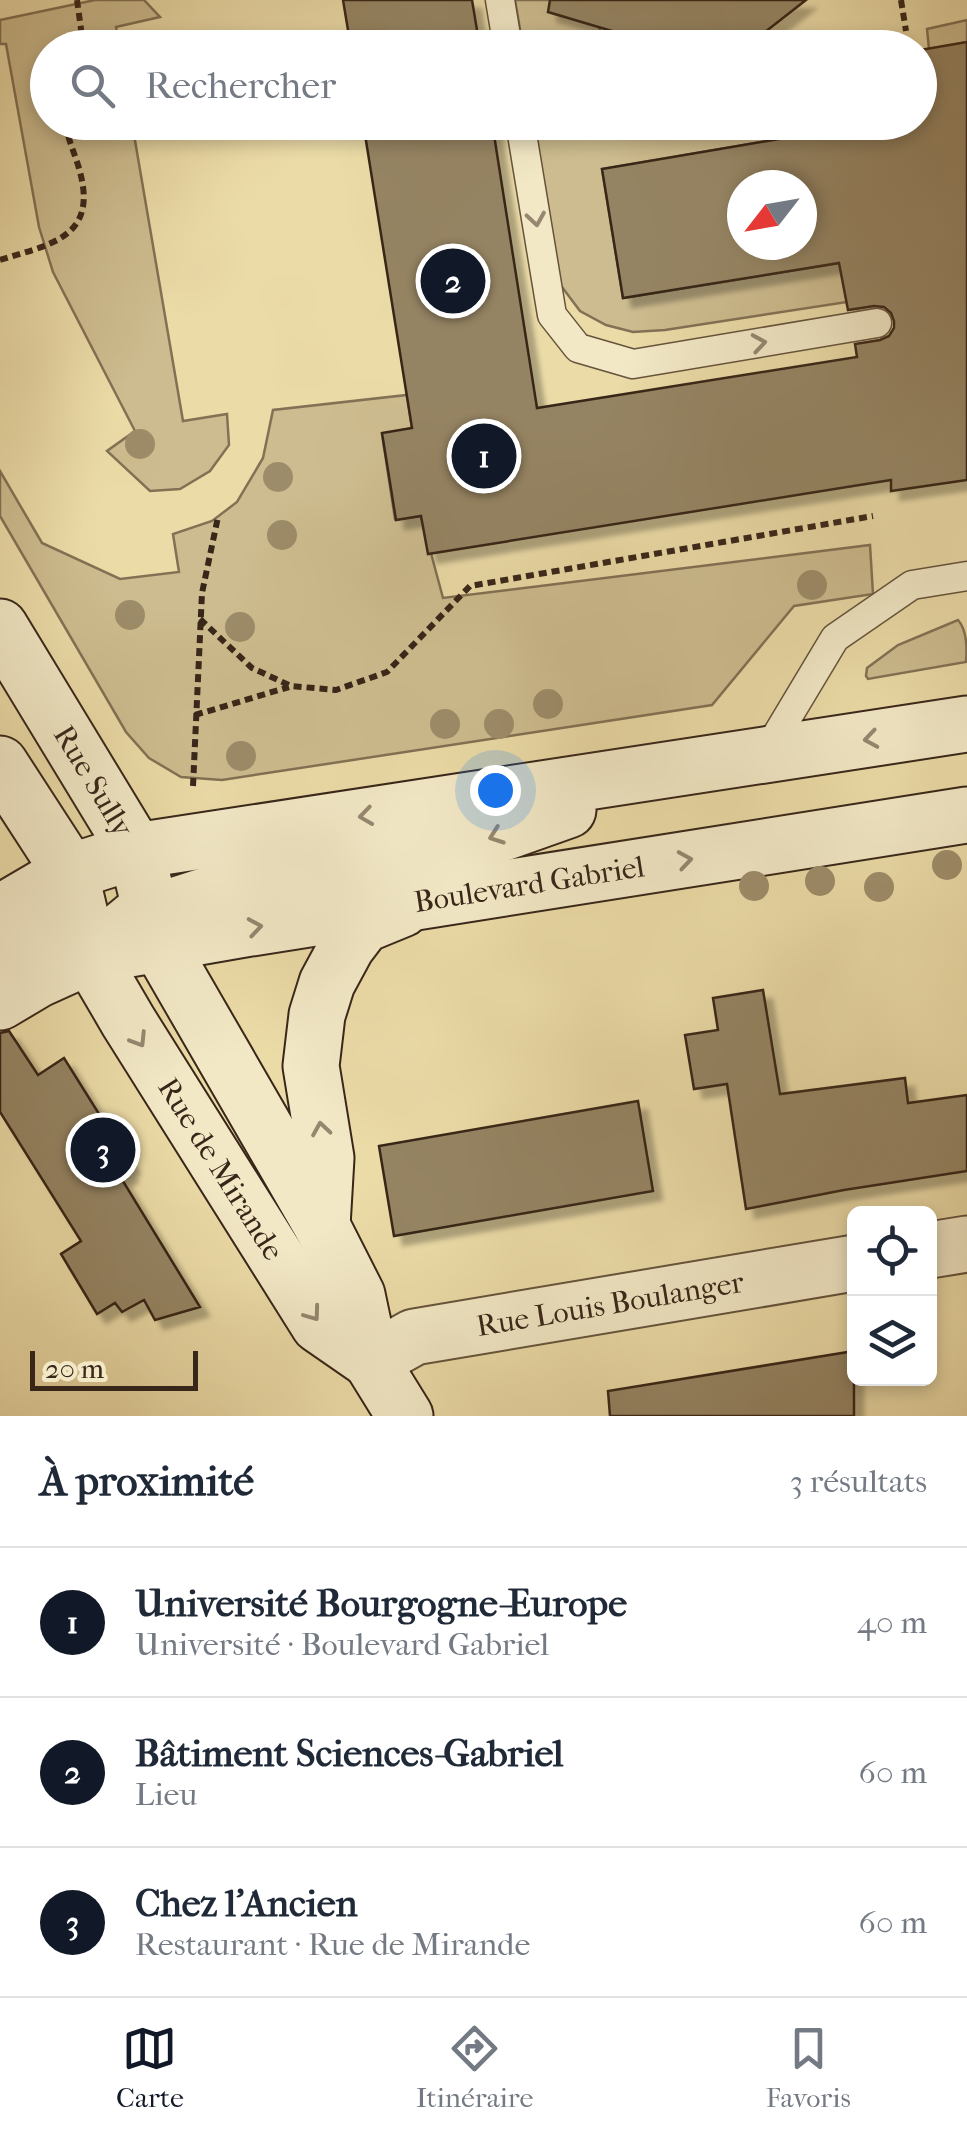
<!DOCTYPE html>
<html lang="fr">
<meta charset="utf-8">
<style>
:root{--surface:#fff;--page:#f6f6f7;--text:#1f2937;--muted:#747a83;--line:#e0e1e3;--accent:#111827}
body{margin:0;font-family:"IM FELL French Canon",serif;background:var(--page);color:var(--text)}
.controls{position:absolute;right:30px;bottom:30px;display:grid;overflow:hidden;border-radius:15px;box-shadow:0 5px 15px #0003}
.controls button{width:90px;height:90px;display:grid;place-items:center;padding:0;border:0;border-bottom:2px solid var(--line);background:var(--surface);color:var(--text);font:50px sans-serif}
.compass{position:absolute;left:727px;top:170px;width:90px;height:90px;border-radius:50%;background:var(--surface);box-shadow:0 5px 15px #0003;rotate:239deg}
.scale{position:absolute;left:30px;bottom:25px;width:168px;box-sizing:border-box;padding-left:10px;border:5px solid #382619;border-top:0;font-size:28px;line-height:35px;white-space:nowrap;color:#382619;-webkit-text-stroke:8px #f2e8c6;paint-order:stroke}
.you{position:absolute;left:495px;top:790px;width:35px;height:35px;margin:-25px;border:8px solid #fff;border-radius:50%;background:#1a73e8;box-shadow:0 0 0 15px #1a73e833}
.badge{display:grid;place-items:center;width:65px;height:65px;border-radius:50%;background:var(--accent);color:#fff;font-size:32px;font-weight:700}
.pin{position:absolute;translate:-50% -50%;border:5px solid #fff;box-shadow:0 2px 10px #0006}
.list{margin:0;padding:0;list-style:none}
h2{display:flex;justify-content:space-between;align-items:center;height:130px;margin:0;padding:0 40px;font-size:42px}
h2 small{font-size:32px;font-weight:400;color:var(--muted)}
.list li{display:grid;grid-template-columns:65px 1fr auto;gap:30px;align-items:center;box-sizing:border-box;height:150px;padding:0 40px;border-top:2px solid var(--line)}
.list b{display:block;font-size:38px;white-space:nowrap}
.list p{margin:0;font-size:32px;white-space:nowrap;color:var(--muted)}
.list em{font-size:32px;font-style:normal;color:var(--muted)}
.icon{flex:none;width:55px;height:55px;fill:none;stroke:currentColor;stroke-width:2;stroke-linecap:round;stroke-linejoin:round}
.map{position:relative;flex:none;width:967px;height:1416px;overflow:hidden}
.search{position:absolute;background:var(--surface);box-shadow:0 5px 15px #0003;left:30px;right:30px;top:30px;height:110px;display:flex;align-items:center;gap:25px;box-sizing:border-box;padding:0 35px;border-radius:55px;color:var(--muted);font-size:38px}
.sheet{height:580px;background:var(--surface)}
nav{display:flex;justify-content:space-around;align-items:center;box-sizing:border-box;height:140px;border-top:2px solid var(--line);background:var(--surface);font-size:28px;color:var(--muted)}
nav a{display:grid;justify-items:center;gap:5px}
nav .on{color:var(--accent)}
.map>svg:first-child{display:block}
.green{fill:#cdbc8f;stroke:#827154;stroke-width:2.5}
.building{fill:#958463;stroke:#382619;stroke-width:2.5;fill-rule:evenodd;filter:url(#shadow)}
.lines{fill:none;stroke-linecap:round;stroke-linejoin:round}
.service-casing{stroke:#65533c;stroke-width:31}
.minor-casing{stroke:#65533c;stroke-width:59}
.secondary-casing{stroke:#382619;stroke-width:59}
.path{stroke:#382619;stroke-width:6;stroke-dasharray:8 5;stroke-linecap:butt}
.service{stroke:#f2e8c6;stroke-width:28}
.minor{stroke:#f2e8c6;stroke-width:55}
.secondary{stroke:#f2e8c6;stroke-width:55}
.tree{fill:#9d8c69}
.oneway{stroke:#958770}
.labels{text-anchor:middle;stroke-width:10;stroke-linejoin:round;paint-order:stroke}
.street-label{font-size:30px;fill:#382619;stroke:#f2e8c6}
</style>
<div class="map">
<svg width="967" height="1416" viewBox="0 0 967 1416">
<defs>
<filter id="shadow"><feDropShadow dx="9" dy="9" stdDeviation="2.5" flood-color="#0004"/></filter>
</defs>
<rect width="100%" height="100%" fill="#ebdba7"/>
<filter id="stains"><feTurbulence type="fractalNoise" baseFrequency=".002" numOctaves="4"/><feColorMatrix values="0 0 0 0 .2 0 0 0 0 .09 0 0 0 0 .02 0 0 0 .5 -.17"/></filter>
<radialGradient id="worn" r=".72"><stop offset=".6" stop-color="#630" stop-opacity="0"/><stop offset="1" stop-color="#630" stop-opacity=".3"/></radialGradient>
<!-- green -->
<path class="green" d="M95 0H144L160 17 116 27 119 47 48 48V122L132 123 183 421 227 414 229 445 210 471 180 489 150 491 107 451 135 431 53 272 39 227 6 44H0V20Z
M515 0H593L604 47H523Z
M967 20V42L929 49 927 29Z
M534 123H819L820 132 602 169 623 298 840 263 847 302 665 330 633 332 606 325 580 311 559 283Z
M407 395 412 428 382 434 395 519 421 516 443 598 870 545 873 594 794 606 712 705 222 780 181 777 149 758 126 732 0 516V471L42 543 120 579 179 572 173 534 212 521 237 502 263 458 273 410Z
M958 620C967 630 967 650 966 662L868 679 866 676 867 668 898 645Z"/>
<!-- building -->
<path class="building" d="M343 0H472L480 48H351Z
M550 0H806L765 32 768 48H669L548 12Z
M967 42V480L891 491V480L428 554 421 516 396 520 382 433 412 428 363 122H492L537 408 857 357 855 344 880 340 889 336 894 328V321L891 313 884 307 874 306 848 310 839 263 623 298 602 169 820 132 819 122H920V50ZM742 185H802V245H742Z
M763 990 780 1094 905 1078 908 1103 967 1095V1171L844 1190 746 1209 727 1084 694 1089 685 1035 718 1030 713 998Z
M9 1031 38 1075 64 1058 131 1165 126 1168 129 1173 121 1178 200 1307 155 1320 144 1300 122 1312 115 1303 97 1314 61 1254 81 1241 0 1112V1033Z
M638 1101 653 1191 394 1236 379 1146Z
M854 1351V1416H610L608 1391Z"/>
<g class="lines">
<!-- service casing -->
<g class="service-casing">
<path id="service" d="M500 0 508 48
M520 122 552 315 578 348 633 364 877 323
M766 753 835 638 912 585 967 576"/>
</g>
<!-- minor casing -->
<g class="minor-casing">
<g id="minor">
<path d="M930 1250 967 1244"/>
<path id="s1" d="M371 1361 414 1337 854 1263"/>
</g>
</g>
<!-- secondary casing -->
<g class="secondary-casing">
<g id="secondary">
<path id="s2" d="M0 627 136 851 159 944 322 1226 357 1295 371 1361 405 1416"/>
<path id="s3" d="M0 764 70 872 90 956 128 1021 319 1325 371 1361"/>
<path d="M0 913 70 872 136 851 967 724"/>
<path id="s4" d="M90 956 245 929 967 815"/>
<path d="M0 957 18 945 71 902"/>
<path d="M0 1002 37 980 90 956 136 918 226 889 475 843 568 810"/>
<path d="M322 1226 326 1158 311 1066 317 1015 327 983 347 946 363 925 402 909"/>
</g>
</g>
<!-- path -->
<path class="path" d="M77 0 81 29 79 48
M901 0 906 31
M0 260C47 245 96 239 81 176 77 158 68 141 65 122
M200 619 252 668 291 686 336 690 387 672 470 586 873 516
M195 715 289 687
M193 786 202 593 218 517"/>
<!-- service -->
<use href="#service" class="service"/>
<!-- minor -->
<use href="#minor" class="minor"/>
<!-- secondary -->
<use href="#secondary" class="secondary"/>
</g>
<!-- trees -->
<g class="tree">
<circle cx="140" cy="444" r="15"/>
<circle cx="278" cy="477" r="15"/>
<circle cx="282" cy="535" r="15"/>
<circle cx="812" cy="585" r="15"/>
<circle cx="130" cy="615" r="15"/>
<circle cx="240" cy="627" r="15"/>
<circle cx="548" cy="704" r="15"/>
<circle cx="445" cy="724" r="15"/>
<circle cx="499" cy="724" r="15"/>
<circle cx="241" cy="756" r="15"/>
<circle cx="947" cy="865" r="15"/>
<circle cx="820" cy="881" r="15"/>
<circle cx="754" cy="886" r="15"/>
<circle cx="879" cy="887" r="15"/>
</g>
<!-- one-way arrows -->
<defs><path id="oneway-chevron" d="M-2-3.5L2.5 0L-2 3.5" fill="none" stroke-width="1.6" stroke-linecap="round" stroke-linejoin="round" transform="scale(2.5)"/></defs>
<g class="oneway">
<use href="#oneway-chevron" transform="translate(536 219) rotate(81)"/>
<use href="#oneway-chevron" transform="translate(759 343) rotate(-9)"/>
<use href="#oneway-chevron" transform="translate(871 739) rotate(171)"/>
<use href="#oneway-chevron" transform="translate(366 816) rotate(172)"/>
<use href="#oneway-chevron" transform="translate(496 836) rotate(160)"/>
<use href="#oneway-chevron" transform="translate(685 860) rotate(-9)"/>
<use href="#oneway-chevron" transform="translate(255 927) rotate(-9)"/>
<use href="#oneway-chevron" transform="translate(139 1040) rotate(58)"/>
<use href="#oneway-chevron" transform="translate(321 1129) rotate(-99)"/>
<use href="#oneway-chevron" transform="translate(313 1314) rotate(54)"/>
</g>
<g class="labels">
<!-- street labels -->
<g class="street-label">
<text dy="10" stroke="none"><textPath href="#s2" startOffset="180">Rue Sully</textPath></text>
<text dy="10" stroke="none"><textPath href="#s4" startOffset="445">Boulevard Gabriel</textPath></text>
<text dy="10" stroke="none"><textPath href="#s3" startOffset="465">Rue de Mirande</textPath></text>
<text dy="10" stroke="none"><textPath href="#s1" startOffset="248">Rue Louis Boulanger</textPath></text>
</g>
</g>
<rect width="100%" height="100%" filter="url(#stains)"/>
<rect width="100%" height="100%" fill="url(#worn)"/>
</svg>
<div class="controls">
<button><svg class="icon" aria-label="locate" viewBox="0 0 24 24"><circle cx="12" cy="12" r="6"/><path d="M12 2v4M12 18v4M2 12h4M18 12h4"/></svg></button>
<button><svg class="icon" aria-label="layers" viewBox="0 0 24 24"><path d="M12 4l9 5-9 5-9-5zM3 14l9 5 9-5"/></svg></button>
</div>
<svg class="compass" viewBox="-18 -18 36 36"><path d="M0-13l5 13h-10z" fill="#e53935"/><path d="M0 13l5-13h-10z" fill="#747a83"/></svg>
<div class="scale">20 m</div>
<div class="you"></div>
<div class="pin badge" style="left:484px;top:456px">1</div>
<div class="pin badge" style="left:453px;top:281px">2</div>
<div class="pin badge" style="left:103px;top:1150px">3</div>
<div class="search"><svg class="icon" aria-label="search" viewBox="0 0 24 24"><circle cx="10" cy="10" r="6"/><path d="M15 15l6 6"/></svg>Rechercher</div>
</div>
<section class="sheet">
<h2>À proximité<small>3 résultats</small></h2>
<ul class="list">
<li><span class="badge">1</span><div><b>Université Bourgogne-Europe</b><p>Université · Boulevard Gabriel</p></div><em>40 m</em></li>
<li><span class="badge">2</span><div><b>Bâtiment Sciences-Gabriel</b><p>Lieu</p></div><em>60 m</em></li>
<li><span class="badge">3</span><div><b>Chez l'Ancien</b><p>Restaurant · Rue de Mirande</p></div><em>60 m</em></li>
</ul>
</section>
<nav>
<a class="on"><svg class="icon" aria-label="map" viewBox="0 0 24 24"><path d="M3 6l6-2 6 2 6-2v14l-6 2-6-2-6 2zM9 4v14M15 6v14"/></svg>Carte</a>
<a><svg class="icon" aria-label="directions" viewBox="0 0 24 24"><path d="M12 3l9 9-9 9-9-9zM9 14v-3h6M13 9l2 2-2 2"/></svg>Itinéraire</a>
<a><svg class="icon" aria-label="saved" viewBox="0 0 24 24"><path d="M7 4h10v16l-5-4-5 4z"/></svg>Favoris</a>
</nav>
